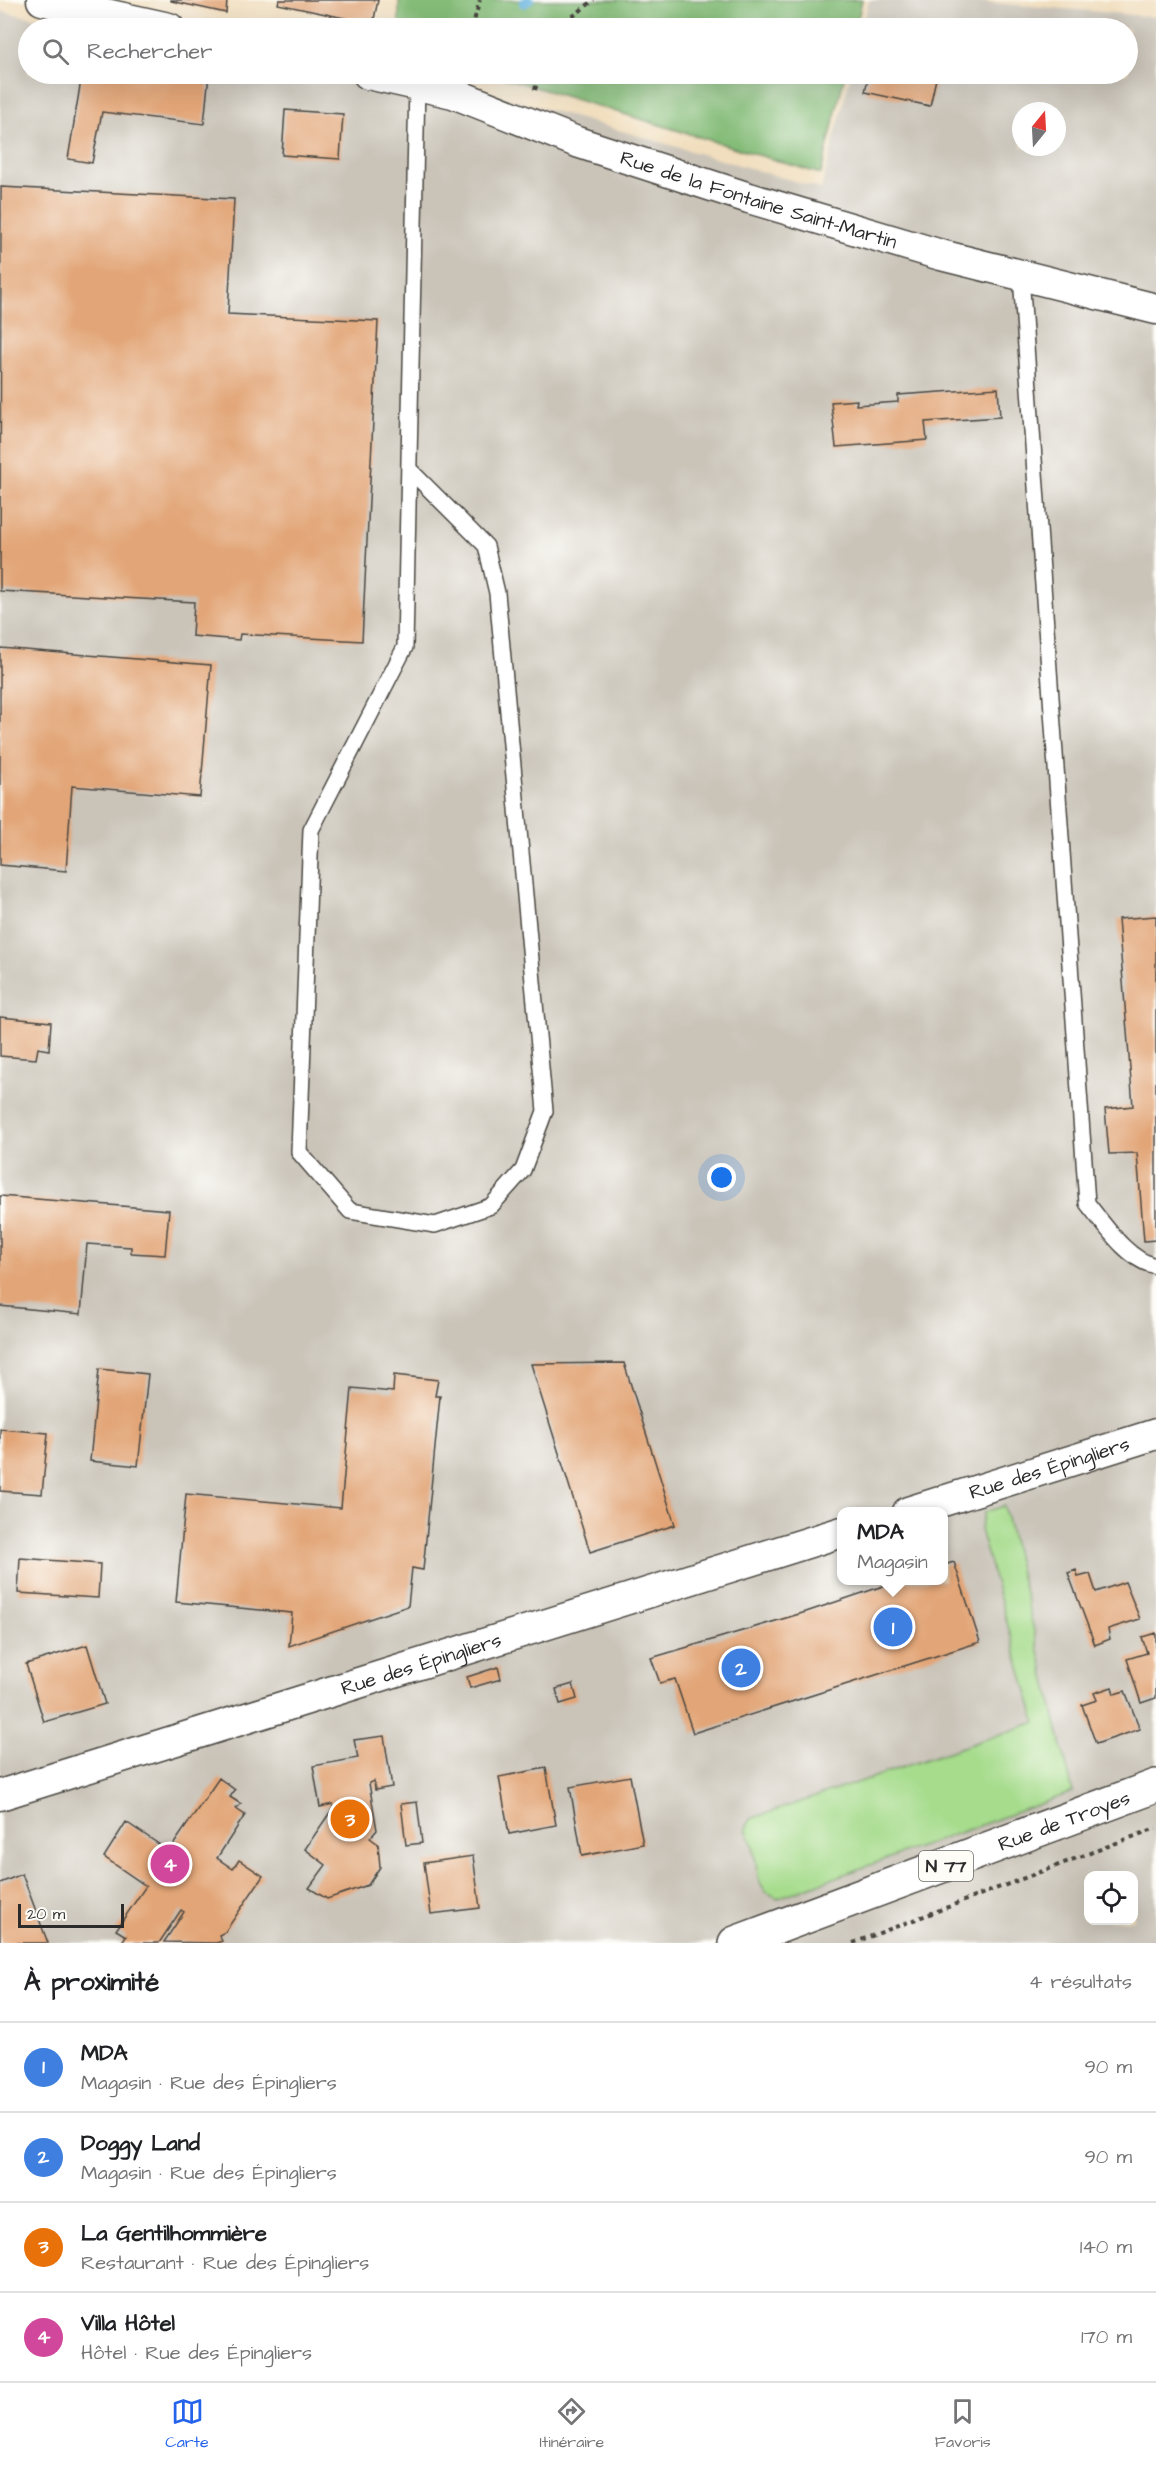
<!DOCTYPE html>
<html lang="fr">
<meta charset="utf-8">
<style>
:root{--surface:#fff;--page:#f6f6f6;--text:#202124;--muted:#757577;--line:#e0e0e0;--accent:#2563eb}
body{margin:0;font-family:"Architects Daughter",sans-serif;background:var(--page);color:var(--text)}
.controls{position:absolute;right:18px;bottom:18px;display:grid;overflow:hidden;border-radius:12px;box-shadow:0 6px 24px #0002}
.controls button{width:54px;height:54px;display:grid;place-items:center;padding:0;border:0;border-bottom:2px solid var(--line);background:var(--surface);color:var(--text);font:30px sans-serif}
.compass{position:absolute;left:1012px;top:102px;width:54px;height:54px;border-radius:50%;background:var(--surface);box-shadow:0 6px 24px #0002;rotate:18deg}
.scale{position:absolute;left:18px;bottom:15px;width:106px;box-sizing:border-box;padding-left:6px;border:3px solid #2b2b2b;border-top:0;font-size:16px;line-height:21px;white-space:nowrap;color:#2b2b2b;-webkit-text-stroke:4px #fdfcf7;paint-order:stroke}
.you{position:absolute;left:722px;top:1178px;width:21px;height:21px;margin:-15px;border:4px solid #fff;border-radius:50%;background:#1a73e8;box-shadow:0 0 0 9px #1a73e833}
.badge{display:grid;place-items:center;width:39px;height:39px;border-radius:50%;background:var(--accent);color:#fff;font-size:20px;font-weight:700}
.pin{position:absolute;translate:-50% -50%;border:3px solid #fff;box-shadow:0 2px 6px #0006}
.popup{position:absolute;left:837px;top:1507px;width:111px;height:78px;box-sizing:border-box;display:grid;place-content:center;border-radius:12px;background:var(--surface);filter:drop-shadow(0 2px 4px #0005);font-size:20px;white-space:nowrap;color:var(--muted)}
.popup b{font-size:22px;color:var(--text)}
.popup::after{content:'';position:absolute;left:50%;top:100%;margin-left:-12px;border:12px solid transparent;border-top-color:var(--surface)}
.list{margin:0;padding:0;list-style:none}
h2{display:flex;justify-content:space-between;align-items:center;height:78px;margin:0;padding:0 24px;font-size:26px}
h2 small{font-size:20px;font-weight:400;color:var(--muted)}
.list li{display:grid;grid-template-columns:39px 1fr auto;gap:18px;align-items:center;box-sizing:border-box;height:90px;padding:0 24px;border-top:2px solid var(--line)}
.list b{display:block;font-size:22px;white-space:nowrap}
.list p{margin:0;font-size:20px;white-space:nowrap;color:var(--muted)}
.list em{font-size:20px;font-style:normal;color:var(--muted)}
.icon{flex:none;width:33px;height:33px;fill:none;stroke:currentColor;stroke-width:2;stroke-linecap:round;stroke-linejoin:round}
.map{position:relative;flex:none;width:1156px;height:1943px;overflow:hidden}
.search{position:absolute;background:var(--surface);box-shadow:0 6px 24px #0002;left:18px;right:18px;top:18px;height:66px;display:flex;align-items:center;gap:15px;box-sizing:border-box;padding:0 21px;border-radius:33px;color:var(--muted);font-size:22px}
.sheet{height:438px;background:var(--surface)}
nav{display:flex;justify-content:space-around;align-items:center;box-sizing:border-box;height:84px;border-top:2px solid var(--line);background:var(--surface);font-size:16px;color:var(--muted)}
nav a{display:grid;justify-items:center;gap:3px}
nav .on{color:var(--accent)}
.map>svg:first-child{display:block}
.industrial{fill:#c9c3b8;fill-rule:evenodd}
.green{fill:#a6dc8c;stroke:#68845c;stroke-width:1.5}
.forest{fill:#84bc78;stroke:#587452;stroke-width:1.5}
.lines{fill:none;stroke-linecap:round;stroke-linejoin:round}
.stream{stroke:#66b4e0;stroke-width:10}
.building{fill:#e2a577}
.lane-casing{stroke:#494641;stroke-width:18}
.street-casing{stroke:#494641;stroke-width:33}
.primary-casing{stroke:#494641;stroke-width:36}
.path{stroke:#494641;stroke-width:4;stroke-dasharray:4.5 4.5;stroke-linecap:butt}
.lane{stroke:#fff;stroke-width:15}
.street{stroke:#fff;stroke-width:30}
.primary{stroke:#fff;stroke-width:33}
.labels{text-anchor:middle;stroke-width:4.5;stroke-linejoin:round;paint-order:stroke}
.shield{fill:#fdfcf7;stroke:#6a6a68;stroke-width:1.5}
.shield-label{font-size:18px;font-weight:bold;fill:#2b2b2b}
.street-label{font-size:20px;fill:#2b2b2b;stroke:#fdfcf7}
</style>
<div class="map">
<svg width="1156" height="1943" viewBox="0 0 1156 1943">
<rect width="100%" height="100%" fill="#fdfcf7"/>
<filter id="ink" filterUnits="userSpaceOnUse"><feTurbulence type="fractalNoise" baseFrequency=".0167" numOctaves="2"/><feDisplacementMap in="SourceGraphic" scale="12" xChannelSelector="R" yChannelSelector="G"/><feConvolveMatrix kernelMatrix="1 2 1 2 8 2 1 2 1" color-interpolation-filters="sRGB"/></filter>
<filter id="wash" filterUnits="userSpaceOnUse"><feTurbulence type="fractalNoise" baseFrequency=".008" numOctaves="4" result="noise"/><feDisplacementMap in="SourceGraphic" scale="24" xChannelSelector="R" yChannelSelector="G"/><feGaussianBlur stdDeviation="1.35" result="paint"/><feColorMatrix in="noise" values="0 0 0 0 0 0 0 0 0 0 0 0 0 0 0 0 0 1.4 0 .05"/><feComposite in="paint" operator="in"/></filter>
<g filter="url(#wash)">
<rect width="100%" height="100%" fill="#f1debe"/>
<!-- industrial -->
<path class="industrial" d="M869 0H962L1156 17V1943H0V11L81 28H28V74H426L821 189 851 74H1128V28H862ZM1021 111H1057V147H1021ZM842 1512H944V1580H842ZM1088 1876H1134V1920H1088Z"/>
<!-- green -->
<path class="green" d="M1004 1506 1073 1792 778 1898 766 1892 759 1881 753 1846 746 1829 750 1819 1036 1722 980 1530 984 1512Z"/>
<!-- forest -->
<path class="forest" d="M399 0H862L856 28H399Z
M492 74H845L821 174Z"/>
<g class="lines">
<!-- stream -->
<path class="stream" d="M524 3 529 0"/>
</g>
<g id="blocks">
<!-- building -->
<path class="building" d="M171 0H227L226 13 171 1Z
M279 0H378L373 24 278 4Z
M82 74H209L204 124 102 112 92 163 68 159Z
M869 74H937L930 106 865 92Z
M285 110 343 114 340 159 282 155Z
M1 187 234 199 228 314 378 321 362 641 240 634 239 640 192 636 194 602 0 591Z
M998 388 1000 417 925 422 927 440 836 447 831 402 857 400 856 405 898 402V395Z
M0 648 211 665 200 797 72 786 66 871 0 865Z
M1156 916V1240L1144 1241 1137 1153 1109 1154 1105 1109 1133 1106 1118 919Z
M0 1017 51 1022 49 1050 38 1048 36 1059 0 1056Z
M0 1196 169 1210 165 1255 131 1253V1247L87 1244 81 1314 0 1306Z
M624 1363 675 1525 590 1552 531 1364Z
M99 1369 148 1374 138 1466 90 1461Z
M394 1375 438 1380 435 1396H440L423 1570 412 1568 408 1606 289 1646 292 1613 176 1602 186 1494 341 1508 352 1388 393 1392Z
M0 1429 48 1433 42 1494 0 1491Z
M20 1558 100 1564 98 1598 18 1593Z
M954 1562 980 1642 693 1733 675 1679 660 1683 651 1658 806 1612 898 1581H944V1565Z
M1076 1570 1078 1577 1090 1574 1096 1592 1125 1582 1140 1619 1108 1629 1110 1639 1095 1645 1068 1573Z
M1156 1633V1698L1141 1703 1127 1659 1147 1653 1142 1637Z
M87 1645 105 1704 44 1722 26 1664Z
M498 1667 501 1679 470 1688 467 1677Z
M573 1684 577 1699 560 1704 556 1689Z
M1112 1687 1114 1694 1125 1691 1140 1729 1096 1744 1082 1705 1097 1700 1094 1693Z
M384 1736 392 1787 375 1790 374 1781 369 1783 377 1830 370 1838 378 1844 380 1867 368 1885 327 1899 309 1888 326 1865 305 1849 333 1808V1804L320 1807 313 1766 358 1758 354 1740Z
M546 1768 556 1825 509 1834 499 1777Z
M630 1776 643 1844 582 1856 570 1787Z
M219 1778 235 1790 230 1797 241 1804 236 1809 245 1815 217 1858 233 1869 239 1860 263 1876 225 1932 219 1935 222 1941 216 1943 164 1942 184 1912 181 1910 159 1943H121L126 1936 116 1930 146 1886 104 1857 126 1822 169 1851Z
M417 1802 422 1843 406 1845 401 1804Z
M473 1856 480 1908 431 1914 424 1863Z
M22 1874 48 1943H0V1883Z"/>
</g>
</g>
<g filter="url(#ink)">
<use href="#blocks" fill-opacity="0" stroke="#494641" stroke-width="1.5"/>
<g class="lines">
<!-- lane casing -->
<g class="lane-casing">
<path id="lane" d="M1021 276 1087 1203C1104 1224 1128 1261 1156 1266
M409 469 486 546 497 593 545 1111 523 1170 491 1206 435 1225 350 1211 299 1152 311 830 405 647 417 85"/>
</g>
<!-- street casing -->
<g class="street-casing">
<g id="street">
<path d="M42 0 169 28"/>
<path id="s1" d="M368 74 453 93 577 142 749 198 941 255 1156 309"/>
<path id="s2" d="M908 1512 1156 1434"/>
<path id="s3" d="M0 1795 842 1532"/>
</g>
</g>
<!-- primary casing -->
<g class="primary-casing">
<g id="primary">
<path id="s4" d="M735 1943 1156 1786"/>
</g>
</g>
<!-- path -->
<path class="path" d="M472 28 480 0
M558 28 594 0
M535 90 539 74
M853 1943 1156 1828"/>
<!-- lane -->
<use href="#lane" class="lane"/>
<!-- street -->
<use href="#street" class="street"/>
<!-- primary -->
<use href="#primary" class="primary"/>
</g>
</g>
<g class="labels">
<!-- shield labels -->
<rect class="shield" x="919" y="1851" width="54" height="30" rx="4.5"/>
<g class="shield-label">
<text x="946" y="1872">N 77</text>
</g>
<!-- street labels -->
<g class="street-label">
<text dy="7" stroke="none"><textPath href="#s1" startOffset="411">Rue de la Fontaine Saint-Martin</textPath></text>
<text dy="7" stroke="none"><textPath href="#s2" startOffset="148">Rue des Épingliers</textPath></text>
<text dy="7" stroke="none"><textPath href="#s3" startOffset="441">Rue des Épingliers</textPath></text>
<text dy="7" stroke="none"><textPath href="#s4" startOffset="351">Rue de Troyes</textPath></text>
</g>
</g>
</svg>
<div class="controls">
<button><svg class="icon" aria-label="locate" viewBox="0 0 24 24"><circle cx="12" cy="12" r="6"/><path d="M12 2v4M12 18v4M2 12h4M18 12h4"/></svg></button>
</div>
<svg class="compass" viewBox="-18 -18 36 36"><path d="M0-13l5 13h-10z" fill="#e53935"/><path d="M0 13l5-13h-10z" fill="#757577"/></svg>
<div class="scale">20 m</div>
<div class="you"></div>
<div class="pin badge" style="left:893px;top:1627px;background:#3f7fe0">1</div>
<div class="popup"><b>MDA</b>Magasin</div>
<div class="pin badge" style="left:741px;top:1668px;background:#3f7fe0">2</div>
<div class="pin badge" style="left:350px;top:1819px;background:#e8710a">3</div>
<div class="pin badge" style="left:170px;top:1864px;background:#d1479c">4</div>
<div class="search"><svg class="icon" aria-label="search" viewBox="0 0 24 24"><circle cx="10" cy="10" r="6"/><path d="M15 15l6 6"/></svg>Rechercher</div>
</div>
<section class="sheet">
<h2>À proximité<small>4 résultats</small></h2>
<ul class="list">
<li><span class="badge" style="background:#3f7fe0">1</span><div><b>MDA</b><p>Magasin · Rue des Épingliers</p></div><em>90 m</em></li>
<li><span class="badge" style="background:#3f7fe0">2</span><div><b>Doggy Land</b><p>Magasin · Rue des Épingliers</p></div><em>90 m</em></li>
<li><span class="badge" style="background:#e8710a">3</span><div><b>La Gentilhommière</b><p>Restaurant · Rue des Épingliers</p></div><em>140 m</em></li>
<li><span class="badge" style="background:#d1479c">4</span><div><b>Villa Hôtel</b><p>Hôtel · Rue des Épingliers</p></div><em>170 m</em></li>
</ul>
</section>
<nav>
<a class="on"><svg class="icon" aria-label="map" viewBox="0 0 24 24"><path d="M3 6l6-2 6 2 6-2v14l-6 2-6-2-6 2zM9 4v14M15 6v14"/></svg>Carte</a>
<a><svg class="icon" aria-label="directions" viewBox="0 0 24 24"><path d="M12 3l9 9-9 9-9-9zM9 14v-3h6M13 9l2 2-2 2"/></svg>Itinéraire</a>
<a><svg class="icon" aria-label="saved" viewBox="0 0 24 24"><path d="M7 4h10v16l-5-4-5 4z"/></svg>Favoris</a>
</nav>
